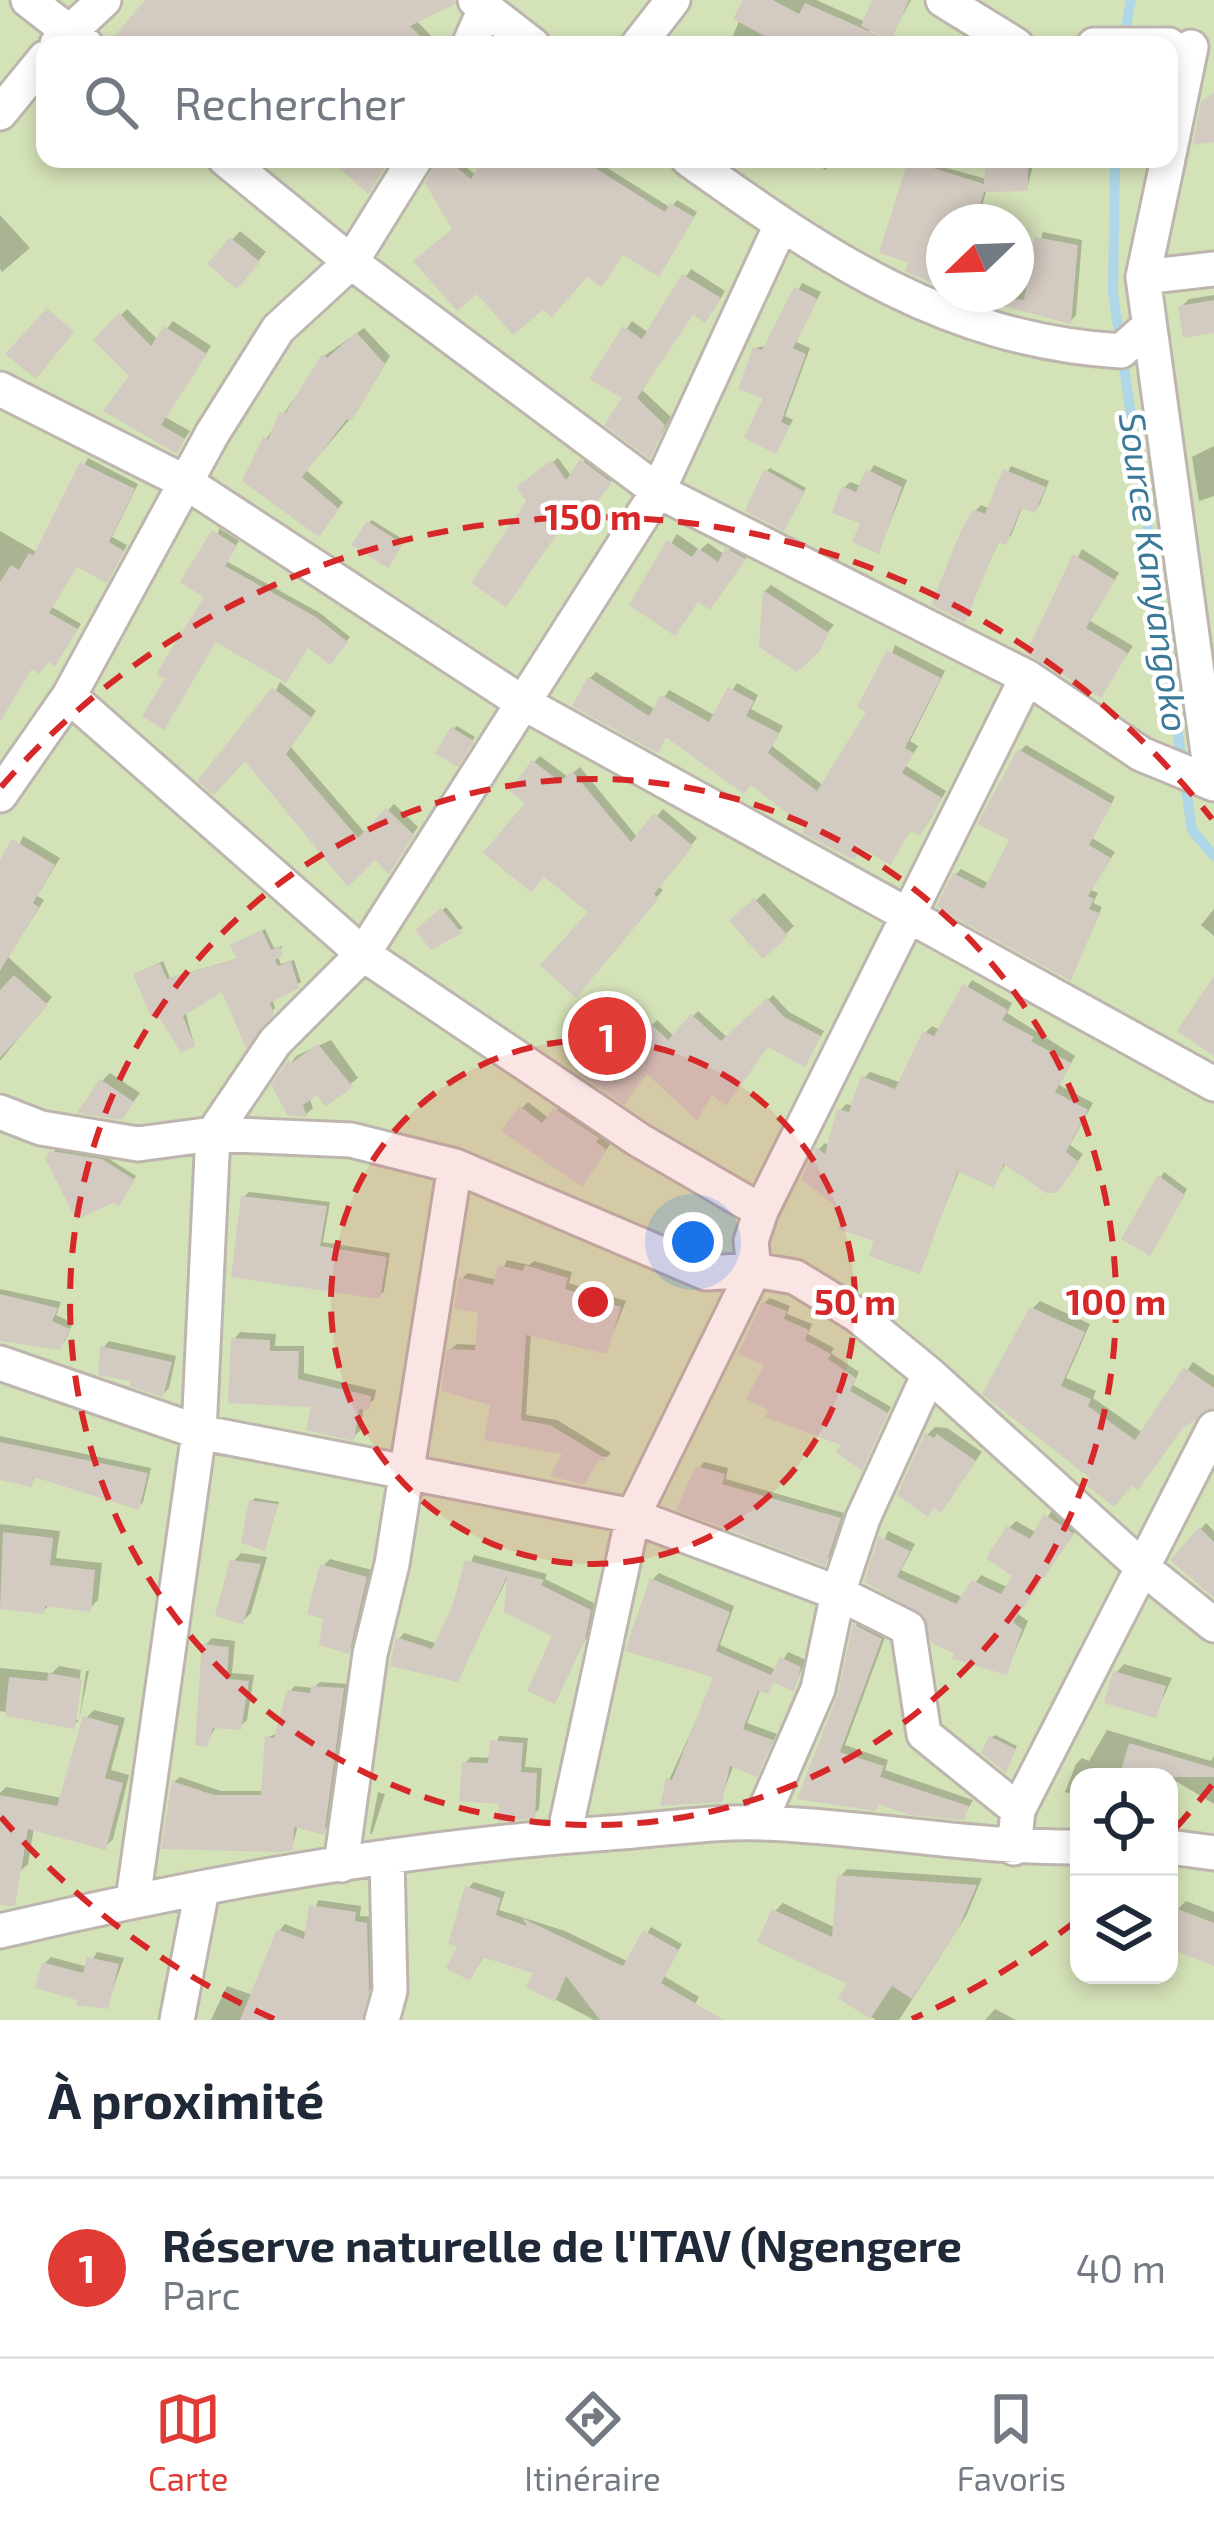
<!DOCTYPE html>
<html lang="fr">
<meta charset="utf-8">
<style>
:root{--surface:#fff;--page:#f6f6f7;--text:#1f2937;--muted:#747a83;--line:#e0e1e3;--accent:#e03b34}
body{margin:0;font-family:"Exo 2",sans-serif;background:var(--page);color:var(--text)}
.controls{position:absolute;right:36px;bottom:36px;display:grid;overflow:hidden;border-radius:24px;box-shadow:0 6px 18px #0003}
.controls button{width:108px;height:108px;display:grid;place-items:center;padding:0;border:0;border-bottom:3px solid var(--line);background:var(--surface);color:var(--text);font:60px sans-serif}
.compass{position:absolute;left:926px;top:204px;width:108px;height:108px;border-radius:50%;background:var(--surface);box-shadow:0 6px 18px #0003;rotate:247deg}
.you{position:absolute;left:693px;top:1242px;width:42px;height:42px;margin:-30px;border:9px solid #fff;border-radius:50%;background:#1a73e8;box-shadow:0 0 0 18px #1a73e833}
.badge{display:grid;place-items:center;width:78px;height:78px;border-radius:50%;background:var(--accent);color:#fff;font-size:39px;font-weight:700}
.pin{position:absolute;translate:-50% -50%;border:6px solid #fff;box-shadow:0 3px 12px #0006}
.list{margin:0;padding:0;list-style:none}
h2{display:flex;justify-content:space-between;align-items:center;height:156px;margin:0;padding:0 48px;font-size:51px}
h2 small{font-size:39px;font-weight:400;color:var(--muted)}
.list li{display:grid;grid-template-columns:78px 1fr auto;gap:36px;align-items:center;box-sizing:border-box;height:180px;padding:0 48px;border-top:3px solid var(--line)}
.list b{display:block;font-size:45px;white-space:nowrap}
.list p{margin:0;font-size:39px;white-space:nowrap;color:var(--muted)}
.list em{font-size:39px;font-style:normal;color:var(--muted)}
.icon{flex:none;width:66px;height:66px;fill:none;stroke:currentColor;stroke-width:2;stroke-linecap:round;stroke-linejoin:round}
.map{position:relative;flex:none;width:1214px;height:2020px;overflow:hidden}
.search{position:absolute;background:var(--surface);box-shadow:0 6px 18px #0003;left:36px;right:36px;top:36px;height:132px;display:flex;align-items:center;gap:30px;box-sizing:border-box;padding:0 42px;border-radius:24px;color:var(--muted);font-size:45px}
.sheet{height:336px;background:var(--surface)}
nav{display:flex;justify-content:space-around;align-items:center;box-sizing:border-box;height:168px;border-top:3px solid var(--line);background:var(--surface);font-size:33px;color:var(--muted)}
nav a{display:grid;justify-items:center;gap:6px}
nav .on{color:var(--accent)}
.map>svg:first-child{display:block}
.green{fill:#d4e2b8;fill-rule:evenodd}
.shadow{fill:#0003}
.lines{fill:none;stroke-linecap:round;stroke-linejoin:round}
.stream{stroke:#aed7e8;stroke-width:10}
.building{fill:#d3cac1}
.street-casing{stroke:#beb6ae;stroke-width:39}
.street{stroke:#fff;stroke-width:33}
.ring{fill:none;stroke:#d62828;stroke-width:6;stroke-dasharray:21 15}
.labels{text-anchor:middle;stroke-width:9;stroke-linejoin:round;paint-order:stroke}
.water-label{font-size:36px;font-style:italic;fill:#3a7997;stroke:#fff}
.centre{fill:#d62828;stroke:#fff;stroke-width:6}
.ring-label{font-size:36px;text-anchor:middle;font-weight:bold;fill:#d62828;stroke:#fff;stroke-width:9;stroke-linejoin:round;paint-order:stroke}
</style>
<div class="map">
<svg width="1214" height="2020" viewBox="0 0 1214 2020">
<rect width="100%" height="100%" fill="#f3efea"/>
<!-- green -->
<path class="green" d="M0 0H1214V2020H0ZM45 45H1169V159H45ZM944 222H1016V294H944ZM1079 1777H1169V1975H1079Z"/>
<!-- shadow -->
<path class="shadow" d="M298 0H453L416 20 436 41 432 45H255Z
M748 0H816L866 22 876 0H911L891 36 871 27 861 45 775 38 772 45H729Z
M442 159H456L477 176 488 159H593L671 208 677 200 697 212 664 268 624 252 587 273 456 229Z
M804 159H831L826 170Z
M913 159 987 179 989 159H1035L1027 188 987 189 977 222H944V285Z
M0 215 30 248 2 272 0 269Z
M240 231 266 252 245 277 212 263Z
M1043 232 1082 240 1076 315 1071 321 971 294H1016V270L1031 276Z
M691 269 725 291 712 312H694L642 390 671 417 650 455 626 398 593 378 632 321 649 333Z
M802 283 821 292 796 342 810 348 785 416 793 420 775 451 756 348 768 345Z
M1214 295V330L1181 307 1189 299Z
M127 309 158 340 173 321 211 346 165 417 190 431 176 451 112 414 133 375 97 340Z
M364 328 390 356 357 411 306 470 343 502 325 526 266 439 324 356Z
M1214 446V496L1199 501 1192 457Z
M587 457 614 477 581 520 530 501 525 483 558 458 572 477Z
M88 458 138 484 112 537 127 545 111 575 78 564 52 607 81 624 59 658 0 679V531L38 553Z
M874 465 907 480 879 550 844 488 850 482 861 486Z
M1011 466 1049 481 1040 504 1034 510 1023 505 1011 536 1000 539 964 618 975 511 981 505 990 509Z
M770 468 806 488 786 524 767 471Z
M372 520 404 540 390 562 369 523Z
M219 528 239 541 226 561 320 613 350 637 334 657 309 644 217 639 169 678 208 596Z
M677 534 700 550 708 543 725 555 735 543 751 551 717 599 633 604Z
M1082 549 1119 573 1090 621 1133 646 1101 694 1030 652Z
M771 585 834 625 797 668 762 645 765 591Z
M895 645 945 671 910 741 918 746 906 766 946 791 926 826 920 832 912 828 891 861 809 826 751 782 668 734 657 749 590 678 596 672 656 710 669 690 716 716 737 683 758 695 751 709 783 726 772 746 824 786 870 710Z
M280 682 316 711 290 746 366 834 394 804 418 827 389 869 245 757Z
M457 726 475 737 460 760 453 729Z
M1026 745 1115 797 1092 838 1115 852 1091 890 1098 893 1093 903 1102 907 1071 978 955 875 961 869 990 884 1013 839 1020 751Z
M540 756 568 777 580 767 638 838 663 809 697 838 658 886 663 890 582 988 592 912 529 802 534 762Z
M23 836 60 858 37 896 44 900 8 957 52 997 0 1061V894Z
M764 893 794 926 764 955 733 921Z
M446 907 463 928 432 946 419 930Z
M1214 909V936L1201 925Z
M265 929 274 948 283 946 277 955 281 964 294 960 301 982 272 998 275 1008 247 1042 224 988 185 1011 194 1044 140 972 163 961 170 978 240 958 237 942Z
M972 980 1012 1003 1007 1013 1075 1056 1059 1085 1093 1103 1070 1145 1083 1154 1063 1183 1007 1162 993 1184 960 1169 919 1270 804 1178 819 1149 825 1143 830 1147 840 1111 846 1104 854 1106 864 1078 870 1072 902 1083 925 1033 932 1026 940 1030Z
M773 995 789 1012 824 1031 805 1063 768 1044 713 1092 648 1071 629 1096 598 1055 603 1050 618 1062 657 1020 675 1037 698 1011 728 1038Z
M331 1040 358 1078 326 1103 317 1091 309 1097 313 1108 306 1114 289 1113 275 1086 296 1056Z
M110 1073 140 1093 129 1108 102 1081Z
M528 1102 550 1119 562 1104 602 1131 599 1135 611 1143 587 1177 522 1108Z
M56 1149 106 1157 136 1176 121 1199 48 1159Z
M1164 1172 1187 1189 1153 1250 1125 1238Z
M249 1192 330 1202 323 1242 390 1253 384 1291 379 1296 244 1197Z
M507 1260 529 1265 534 1261 572 1272 569 1283 626 1301 606 1351 531 1333 526 1415 557 1420 611 1453 607 1457 567 1452 493 1403 450 1350 457 1344 478 1345 481 1309 461 1279 468 1273 498 1280Z
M0 1289 61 1302 56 1315 73 1323 65 1341 59 1347 0 1338Z
M770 1298 790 1306 787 1314 812 1324 808 1334 834 1348 831 1353 859 1372 853 1385 891 1407 861 1467 768 1363 764 1303Z
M1040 1301 1090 1324 1066 1378 1096 1391 1093 1398 1143 1433 1193 1362 1214 1376V1406L1094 1477 1032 1309Z
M240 1332 276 1334 275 1346H304V1373L376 1390 374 1400 364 1406 360 1431 353 1437 234 1339Z
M109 1341 176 1356 169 1388 163 1394 134 1379 103 1348Z
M935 1427 947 1428 982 1452 941 1509 927 1435Z
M0 1436 151 1468 143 1502 138 1507 37 1474 31 1484 0 1476Z
M704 1462 728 1468 726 1479 844 1513 830 1557 824 1562 699 1468Z
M255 1498 279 1502 264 1547 252 1501Z
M1053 1509 1079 1526 1018 1614 1028 1621 1006 1672 959 1652 920 1607 867 1581 888 1531 915 1544 901 1570 964 1598 981 1575 1009 1588 1016 1575 1009 1528 1016 1521 1037 1533Z
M1206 1523 1214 1531V1591L1174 1560Z
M0 1524 60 1531 56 1558 102 1563 98 1600 90 1608 50 1604 43 1611 0 1606Z
M241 1553 267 1557 251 1613 243 1621 233 1562Z
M474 1555 547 1574 545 1579 596 1604 590 1631 554 1700 556 1635 510 1573 457 1679 399 1639 404 1633 438 1644Z
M330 1559 372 1570 355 1644 348 1651 327 1616 323 1566Z
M659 1573 734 1606 720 1645 777 1670 788 1652 806 1660 793 1689 775 1680 768 1690 761 1688 747 1723 777 1734 756 1773 734 1764 721 1799 669 1780 717 1675 653 1579Z
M862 1619 887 1632 845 1745 888 1760 885 1770 973 1800 963 1817 880 1802 875 1808 801 1797 841 1695 856 1625Z
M212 1638 235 1641 232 1673 254 1675 247 1720 239 1727 217 1725 206 1744 205 1645Z
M1124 1664 1172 1678 1155 1715 1116 1673Z
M59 1666 81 1670 73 1720H79L74 1725 0 1711V1668L52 1673Z
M86 1671H89L79 1720Z
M320 1682 348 1684 328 1826 323 1831 298 1825 292 1847 174 1782 180 1777 221 1791H264L268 1737 278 1733 290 1691 295 1686 313 1688Z
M94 1710 125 1718 111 1770 129 1775 113 1839 105 1847 34 1827 28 1864 19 1872 0 1873V1793L6 1787 62 1798 86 1718Z
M1107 1730 1211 1761 1214 1756V1804L1169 1777H1079V1796L1065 1792 1076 1764 1082 1758 1089 1761Z
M995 1735 1017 1746 1008 1766 991 1738Z
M499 1736 528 1738 525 1767 542 1768 539 1809 533 1815 502 1802 465 1763 471 1757 491 1758Z
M378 1792 385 1794 372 1834 370 1833Z
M847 1869 982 1878 966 1916 899 2020H876L842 1997 851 1982 775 1911 783 1903 836 1928 840 1877Z
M474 1882 505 1892 499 1910 565 1931 629 1962 651 1927 682 1944 664 1976 699 1997 694 2006 714 2020H594L530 1986 537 1971 484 1955 475 1971 462 1945 468 1888Z
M318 1900 361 1906 360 1916 373 1917 374 1980 356 2020H211L227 1986 253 1995 279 1931 285 1924 308 1933Z
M1186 1901 1214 1912V1963L1169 1945 1178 1909Z
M97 1952 124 1958 106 2008 44 1964 51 1957 88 1967Z
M995 2009 1016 2020H985Z"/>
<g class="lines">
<!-- stream -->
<path class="stream" d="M1124 38 1131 0
M1115 159 1113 293 1192 830 1214 856"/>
</g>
<!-- building -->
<path class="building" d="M145 0H454L455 4 410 26 429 45H107Z
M743 0H773L799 14 805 3 900 45H781L733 19Z
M872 0H909L891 40 861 26Z
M1214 93V142L1193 145 1201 101Z
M329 159H390L368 194Z
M446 159 471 179 483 159H581L665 212 670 203 694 217 659 277 623 255 602 287 587 277 552 317 543 310 513 335 477 294 457 311 413 261 452 229 425 183 438 159Z
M986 159H1028V191L984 192 975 222H944V289L905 271 908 262 879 253 908 160 984 184Z
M230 237 260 262 237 289 207 264Z
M1035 237 1078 245 1071 324 957 294 1024 300Z
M682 274 721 298 705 323 693 315 637 398 665 425 650 459 604 425 622 398 589 379 623 326 642 339Z
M794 287 818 299 793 348 806 354 781 422 790 426 776 454 744 438 763 398 738 389 753 347 762 350Z
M1214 300V333L1183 338 1178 306Z
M47 308 74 332 36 379 5 354Z
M119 313 151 346 164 326 207 354 161 425 185 439 177 454 103 411 129 376 93 340Z
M356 332 385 364 351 421 347 419 302 477 339 509 319 537 242 481 263 437 268 439 280 412 285 414 322 354 327 358Z
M580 459 612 483 576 528 566 521 506 607 471 583 526 501 516 487 552 460 566 480Z
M80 462 135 489 109 542 124 551 107 583 77 567 49 613 78 629 55 666 48 662 39 674 32 669 0 722V582L11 565 19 570 29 553 33 556Z
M764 469 805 492 784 531 745 511Z
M866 469 902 487 879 554 852 542 860 523 832 513 842 486 856 492Z
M1003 469 1046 487 1035 513 1021 508 1006 545 998 542 965 622 931 605 960 533 973 509 985 514Z
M367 521 403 544 388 568 351 545Z
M212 530 237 546 225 566 316 617 348 642 330 665 308 648 286 683 216 642 164 730 142 716 165 679 156 674 204 597 180 582Z
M667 540 692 557 698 548 718 562 725 548 746 559 710 610 698 602 675 636 629 605Z
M1073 554 1115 580 1086 628 1128 653 1101 698 1026 653Z
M763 590 829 633 819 652 797 672 759 647Z
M887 650 941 678 905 748 914 753 902 773 942 798 920 836 910 830 891 865 861 848 854 860 802 833 805 827 751 785 744 794 666 737 658 753 572 706 588 677 649 716 661 695 709 722 728 687 754 701 746 716 779 733 768 753 817 791 866 712 857 707Z
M272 687 312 718 286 754 358 838 386 808 414 835 389 874 375 860 348 887 245 761 214 795 197 781Z
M451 727 474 741 458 767 435 753Z
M1018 749 1112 804 1089 845 1111 858 1088 896 1094 899 1089 909 1099 913 1071 981 936 907 953 873 984 889 1009 840 977 824Z
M532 760 560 782 572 771 631 842 654 813 693 846 654 894 659 898 576 998 540 965 588 912 544 877 531 892 483 853 525 803 509 791Z
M12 839 55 865 33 903 39 907 0 971V860Z
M754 898 788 936 763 959 729 921Z
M441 908 462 933 431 950 415 930Z
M262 930 271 950 280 947 283 955 275 960 278 966 291 961 299 988 270 1003 274 1014 246 1048 222 992 183 1016 195 1046 181 1053 156 1012 151 1017 133 974 160 963 167 979 237 959 230 945Z
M14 975 48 1005 0 1058V990Z
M1214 976V1056L1177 1031Z
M963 984 1008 1010 1002 1020 1034 1037 1031 1041 1071 1063 1055 1092 1088 1110 1066 1152 1079 1162 1057 1193H1046L1004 1164 994 1188 958 1171 920 1274 869 1256 874 1241 838 1229 843 1212 801 1179 816 1147 825 1154 837 1109 849 1112 861 1076 895 1089 923 1031 934 1036Z
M767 998 784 1017 821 1036 805 1067 768 1047 726 1106 712 1095 697 1120 647 1074 624 1105 580 1075 596 1053 611 1065 650 1023 668 1040 691 1014 721 1041Z
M318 1044 353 1087 325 1107 317 1095 303 1105 307 1117 288 1116 271 1085 289 1059 290 1064Z
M100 1079 134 1102 122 1120 77 1113Z
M520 1106 542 1123 554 1108 599 1138 596 1142 607 1150 582 1187 501 1131Z
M50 1151 102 1159 135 1180 119 1206 113 1203 76 1220 45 1158Z
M1158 1175 1185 1195 1150 1256 1121 1239Z
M241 1196 327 1206 320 1246 387 1257 380 1299 231 1277Z
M498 1265 523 1271 525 1265 568 1278 565 1289 621 1307 607 1354 526 1335 521 1420 550 1425 608 1460 598 1461 584 1485 550 1476 562 1454 484 1440 490 1405 441 1391 447 1349 475 1350 478 1312 454 1309 459 1277 493 1285Z
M0 1294 58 1308 52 1321 70 1329 60 1350 0 1341Z
M762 1302 787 1311 784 1319 809 1330 805 1340 831 1354 828 1359 856 1378 850 1391 888 1413 862 1471 836 1452 841 1445 765 1417 768 1410 746 1399 764 1365 738 1354Z
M1030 1307 1085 1332 1061 1386 1091 1399 1088 1406 1135 1440 1184 1367 1214 1388V1407L1182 1429 1138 1490 1132 1486 1114 1507 1085 1484 1090 1478 982 1394Z
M231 1338 270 1340V1351H299L298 1379 371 1396 369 1410 359 1409 354 1441 306 1430 311 1407 228 1403Z
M100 1346 172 1362 163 1397 130 1386 131 1381 98 1375Z
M925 1433 934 1438 937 1434 976 1461 941 1513 934 1508 928 1517 897 1495Z
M0 1442 148 1473 139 1510 34 1477 32 1487 0 1480Z
M696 1466 725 1474 722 1484 841 1518 825 1566 676 1510Z
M249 1500 278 1504 265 1551 241 1543Z
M1044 1514 1074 1534 1013 1622 1022 1629 1007 1675 952 1659 955 1654 931 1643 924 1615 864 1582 879 1536 910 1551 897 1577 956 1604 972 1580 1001 1594 1012 1576 986 1558 1007 1526 1030 1539Z
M1199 1527 1214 1542V1598L1170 1560Z
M3 1532 53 1538 50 1565 95 1570 91 1612 45 1606 44 1614 0 1609Z
M230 1560 261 1564 243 1624 215 1616Z
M465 1560 544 1580 541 1585 591 1610 585 1640 555 1704 527 1691 552 1636 504 1612 507 1576 458 1682 390 1666 396 1637 432 1649 452 1607Z
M320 1564 367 1577 349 1654 319 1645 323 1619 307 1614Z
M650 1578 730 1612 716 1651 771 1675 780 1657 801 1667 794 1692 773 1682 769 1694 758 1691 743 1729 773 1740 757 1777 730 1766 722 1802 660 1806 666 1778 672 1780 713 1677 625 1651Z
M853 1624 882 1639 840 1752 884 1766 880 1777 969 1806 964 1820 910 1815 878 1804 876 1811 797 1799 838 1694Z
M202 1644 229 1647 227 1679 249 1681 241 1730 213 1728 207 1747 195 1745Z
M1113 1671 1166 1686 1156 1718 1104 1703Z
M48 1673 82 1679 75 1729 5 1716 9 1677 47 1681Z
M311 1686 344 1688 324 1835 294 1827 293 1850 281 1852 161 1849 172 1781 214 1795H261L265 1736 274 1738 287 1690 310 1693Z
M83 1716 119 1726 105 1778 123 1783 106 1850 28 1829 15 1906 0 1905V1795L57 1806Z
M989 1736 1016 1749 1006 1773 981 1753Z
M490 1740 523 1743 521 1772 537 1773 535 1818 498 1822 499 1804 459 1801 462 1762 488 1763Z
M1129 1743 1214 1768V1777H1119Z
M837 1875 977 1885 959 1927 912 1999 892 1986 870 2019 838 1998 847 1984 757 1942 772 1909 832 1937Z
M465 1886 501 1898 496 1915 527 1926 522 1918 623 1966 643 1930 679 1950 661 1983 724 2020H600L566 1976 555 2002 526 1987 533 1973 482 1957 470 1981 446 1968 457 1947 448 1944Z
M309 1905 356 1912 355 1921 367 1923 369 1988 362 2020H240L277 1929 304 1939Z
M1175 1908 1214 1923V1966L1169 1948Z
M87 1957 119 1964 108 2009 76 2005 77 2000 35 1988 42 1962 83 1973Z"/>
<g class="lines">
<!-- street casing -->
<g class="street-casing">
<path id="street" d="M28 0 86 45
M475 0 533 45
M943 0 1016 45
M57 44 104 0
M469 45 485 9
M638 45 673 0
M1094 45H1169
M0 113 45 58
M1169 154 1191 47
M225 159 351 262 658 491 1027 677 1141 754 1214 784
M688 159C827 258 946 340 1121 351L1149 326
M1168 159 1143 277 1212 782
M1143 277 1214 269
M0 389 187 483 520 701 1214 1084
M69 696 363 954 639 1140 761 1211
M0 795 69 696 212 434 278 329 351 262 415 159
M0 1112 41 1128 138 1144 213 1134 351 1140 455 1166 706 1273 754 1270 795 1277 857 1315 929 1374 1142 1567 1214 1625
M0 1363 199 1432 633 1516 838 1593 908 1628 924 1734 1018 1810 1014 1848
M1018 1810 1214 1428
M760 1822 818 1689 838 1593 863 1518 929 1374
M564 1836 633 1516 754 1270 751 1241 761 1211 1027 677
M1169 1847 1214 1853
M341 1865 370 1654 392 1564 455 1166
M133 1900 199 1432 213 1134 275 1042 363 954 658 491 781 225
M0 1931C199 1884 404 1847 609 1833 659 1830 712 1821 763 1823 869 1827 973 1848 1079 1847
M177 2020 202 1890
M382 2020 390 1991 387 1857"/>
</g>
<!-- street -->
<use href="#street" class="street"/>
</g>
<!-- distance rings -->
<circle cx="593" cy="1302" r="262" fill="#d62828" fill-opacity=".12"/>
<g class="ring">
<circle cx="593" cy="1302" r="262"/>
<circle cx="593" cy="1302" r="523"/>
<path d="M1212 1785A785 785 0 0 1 1172 1832M1076 1921A785 785 0 0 1 912 2019M274 2019A785 785 0 0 1 1 1817M1 787A785 785 0 0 1 1212 819"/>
</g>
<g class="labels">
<!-- water labels -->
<g class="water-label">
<text transform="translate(1154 572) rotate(82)" y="13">Source Kanyangoko</text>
</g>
</g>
<circle cx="593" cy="1302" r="18" class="centre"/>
<g class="ring-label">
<text x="593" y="530">150 m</text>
<text x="855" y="1315">50 m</text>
<text x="1116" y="1315">100 m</text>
</g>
</svg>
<div class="controls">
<button><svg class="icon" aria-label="locate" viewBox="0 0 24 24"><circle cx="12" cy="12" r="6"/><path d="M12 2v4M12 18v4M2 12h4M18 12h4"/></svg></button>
<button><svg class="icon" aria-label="layers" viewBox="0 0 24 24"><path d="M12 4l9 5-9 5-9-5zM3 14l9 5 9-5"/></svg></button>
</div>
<svg class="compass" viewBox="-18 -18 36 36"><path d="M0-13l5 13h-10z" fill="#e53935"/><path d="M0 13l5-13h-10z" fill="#747a83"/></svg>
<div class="you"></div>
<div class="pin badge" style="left:607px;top:1036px">1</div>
<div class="search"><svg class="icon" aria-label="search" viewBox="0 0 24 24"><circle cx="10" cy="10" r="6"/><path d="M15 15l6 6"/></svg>Rechercher</div>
</div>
<section class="sheet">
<h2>À proximité<small></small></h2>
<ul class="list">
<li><span class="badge">1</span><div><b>Réserve naturelle de l'ITAV (Ngengere</b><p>Parc</p></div><em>40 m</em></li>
</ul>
</section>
<nav>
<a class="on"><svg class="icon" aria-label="map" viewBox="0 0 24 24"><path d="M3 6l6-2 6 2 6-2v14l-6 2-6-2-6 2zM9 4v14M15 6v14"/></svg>Carte</a>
<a><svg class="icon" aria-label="directions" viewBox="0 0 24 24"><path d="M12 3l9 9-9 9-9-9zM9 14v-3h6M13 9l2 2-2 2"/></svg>Itinéraire</a>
<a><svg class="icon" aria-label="saved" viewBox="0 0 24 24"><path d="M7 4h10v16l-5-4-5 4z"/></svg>Favoris</a>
</nav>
